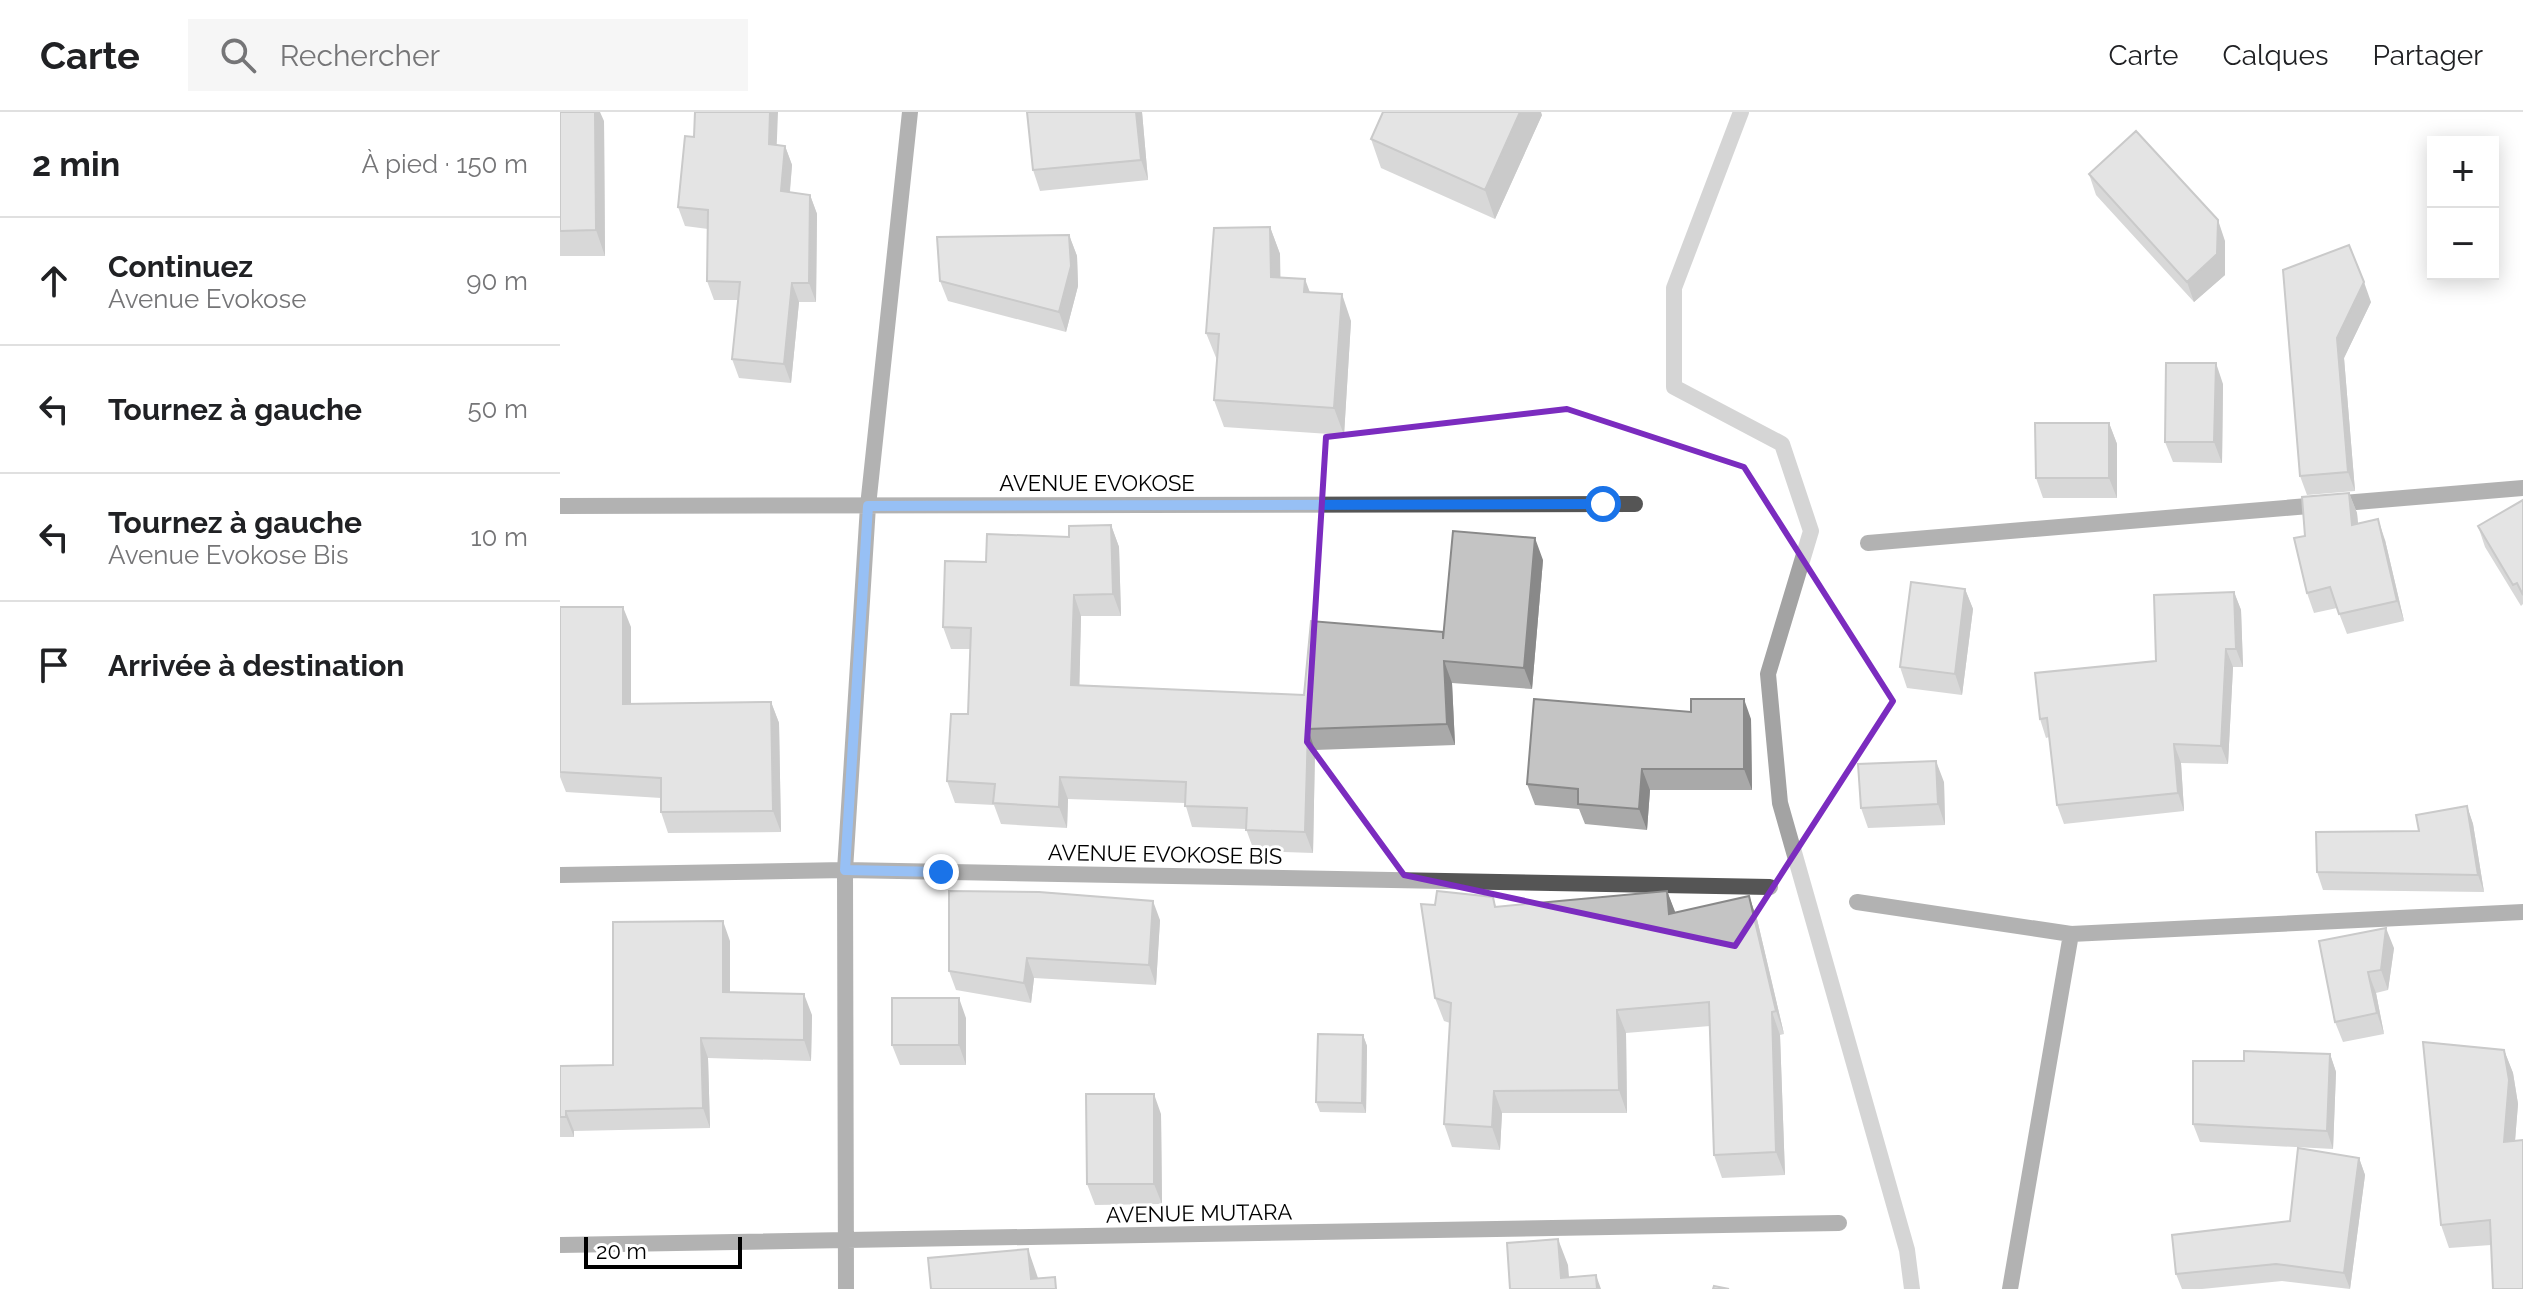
<!DOCTYPE html>
<html lang="fr">
<meta charset="utf-8">
<style>
:root{--surface:#fff;--page:#f6f6f6;--text:#202124;--muted:#757577;--line:#e0e0e0}
body{margin:0;font-family:Raleway,sans-serif;background:var(--page);color:var(--text)}
.controls{position:absolute;right:24px;top:24px;display:grid;overflow:hidden;border-radius:0px;box-shadow:0 4px 20px #0003}
.controls button{width:72px;height:72px;display:grid;place-items:center;padding:0;border:0;border-bottom:2px solid var(--line);background:var(--surface);color:var(--text);font:40px sans-serif}
.scale{position:absolute;left:24px;bottom:20px;width:158px;box-sizing:border-box;padding-left:8px;border:4px solid #000;border-top:0;font-size:22px;line-height:28px;white-space:nowrap;color:#000;-webkit-text-stroke:6px #fff;paint-order:stroke}
.stop{position:absolute;width:24px;height:24px;margin:-18px;border:6px solid #1a73e8;border-radius:50%;background:#fff}
.stop.end{background:#1a73e8;border-color:#fff;box-shadow:0 2px 8px #0008}
.list{margin:0;padding:0;list-style:none}
h2{display:flex;justify-content:space-between;align-items:center;height:104px;margin:0;padding:0 32px;font-size:34px}
h2 small{font-size:26px;font-weight:400;color:var(--muted)}
.list li{display:grid;grid-template-columns:52px 1fr auto;gap:24px;align-items:center;box-sizing:border-box;height:128px;padding:0 32px;border-top:2px solid var(--line)}
.list b{display:block;font-size:30px;white-space:nowrap}
.list p{margin:0;font-size:26px;white-space:nowrap;color:var(--muted)}
.list em{font-size:26px;font-style:normal;color:var(--muted)}
.icon{flex:none;width:44px;height:44px;fill:none;stroke:currentColor;stroke-width:2;stroke-linecap:round;stroke-linejoin:round}
.map{position:relative;flex:none;width:1963px;height:1177px;overflow:hidden}
header{display:flex;align-items:center;gap:48px;box-sizing:border-box;height:112px;padding:0 40px;background:var(--surface);border-bottom:2px solid var(--line)}
header strong{font-size:38px}
nav{display:flex;gap:44px;margin-inline-start:auto;font-size:28px}
.search{width:560px;height:72px;background:var(--page);display:flex;align-items:center;gap:20px;box-sizing:border-box;padding:0 28px;border-radius:0px;color:var(--muted);font-size:30px}
main{display:flex}
aside{flex:1;background:var(--surface)}
.map>svg:first-child{display:block}
.lines{fill:none;stroke-linecap:round;stroke-linejoin:round}
.stream{stroke:#a3a3a3;stroke-width:16}
.street{stroke:#555;stroke-width:16}
.wall{fill:#a9a9a9}
.shaded-wall{fill:#898989}
.building{fill:#c4c4c4;stroke:#898989;stroke-width:2}
.route{stroke:#1a73e8;stroke-width:10}
.marked{fill:none;stroke:#7b2cbf;stroke-width:6;stroke-linejoin:round}
.labels{text-anchor:middle;stroke-width:6;stroke-linejoin:round;paint-order:stroke}
.street-label{font-size:22px;fill:#000;stroke:#fff}
</style>
<header>
<strong>Carte</strong>
<div class="search"><svg class="icon" aria-label="search" viewBox="0 0 24 24"><circle cx="10" cy="10" r="6"/><path d="M15 15l6 6"/></svg>Rechercher</div>
<nav><a>Carte</a><a>Calques</a><a>Partager</a></nav>
</header>
<main>
<aside>
<h2>2 min<small>À pied · 150 m</small></h2>
<ul class="list">
<li><svg class="icon" aria-label="ahead" viewBox="0 0 24 24"><path d="M12 20V5M6 11l6-6 6 6"/></svg><div><b>Continuez</b><p>Avenue Evokose</p></div><em>90 m</em></li>
<li><svg class="icon" aria-label="left" viewBox="0 0 24 24"><path d="M17 20v-9H6M10 6l-5 5 5 5"/></svg><div><b>Tournez à gauche</b></div><em>50 m</em></li>
<li><svg class="icon" aria-label="left" viewBox="0 0 24 24"><path d="M17 20v-9H6M10 6l-5 5 5 5"/></svg><div><b>Tournez à gauche</b><p>Avenue Evokose Bis</p></div><em>10 m</em></li>
<li><svg class="icon" aria-label="arrive" viewBox="0 0 24 24"><path d="M6 21V4h12l-3 4 3 4H6"/></svg><div><b>Arrivée à destination</b></div></li>
</ul>
</aside>
<div class="map">
<svg width="1963" height="1177" viewBox="0 0 1963 1177">
<rect width="100%" height="100%" fill="#fff"/>
<g class="lines">
<!-- stream -->
<path class="stream" d="M1181 0 1114 176V275L1222 332 1251 419 1208 562 1220 691 1347 1138 1352 1177"/>
<!-- street -->
<path class="street" d="M0 394 1075 392
M1308 431 1963 376
M0 763 285 758 1210 775
M1297 790 1511 822 1963 800
M0 1133 1279 1111
M286 1177 285 758 308 394 350 0
M1450 1177 1511 822"/>
</g>
<!-- wall -->
<path class="wall" d="M0 0 44 9 45 144H0Z
M467 0H582L588 68 480 79 473 58Z
M982 3 935 107 821 56 811 27Z
M217 33 225 34 232 53 230 80 250 83 257 102 256 190H239L231 271 179 266 172 247 178 188H154L147 169 148 117 125 114 118 95Z
M1529 62 1665 129V163L1634 190 1536 83Z
M710 115 720 142V165L750 180 791 209 784 323 664 315 654 288 657 248 646 221Z
M509 123 517 144 518 174 506 220 388 189 380 169Z
M1723 158 1811 190 1784 246 1795 379 1747 383 1740 364Z
M1663 272 1662 351 1613 350 1605 330Z
M1549 311 1557 332V386H1483L1476 366Z
M1789 381 1797 401 1798 412 1825 428 1844 509 1787 522 1777 496 1754 501 1747 481 1745 424Z
M1963 388V492L1961 494 1925 435 1918 414Z
M551 413 559 435 561 504H521L519 573 744 583 883 520 983 448 972 577 892 571 895 633 755 638 753 741 694 739 686 717 632 715 625 691 508 687 507 716 441 712 434 693 395 691 387 669 408 602 410 537H391L383 515 426 450Z
M1405 477 1413 497 1402 583 1347 576 1340 555Z
M1674 480 1681 498 1683 555H1673L1668 652 1621 651 1624 699 1504 712 1497 693 1489 625 1486 626 1480 607 1596 549Z
M0 495 71 515V592L211 590 219 611 221 720 108 721 101 700V686L6 680 0 665Z
M1191 607 1192 678H1090L1087 718 1025 712 1019 697 975 693 967 672Z
M1384 670 1385 713 1308 716 1301 696Z
M1907 694 1913 712 1924 780 1763 778 1757 760 1859 719Z
M1107 779 1115 801 1197 807 1224 922 1220 923 1225 1063 1162 1066 1154 1043 1150 914 1066 921 1067 1001H942L940 1038 892 1035 884 1012 890 911 884 909 875 886V793L933 785 936 795Z
M600 808 596 873 474 866 471 891 396 878 389 859Z
M170 829V880L252 903 251 949 148 946 150 1016 14 1019V1025H0V954L53 953Z
M1759 829 1834 836 1828 878 1816 881 1824 922 1783 930 1775 910Z
M406 906V953H340L332 933Z
M803 923 807 934 806 1001 760 1000 756 990Z
M1944 938 1953 961 1958 992 1955 1029 1931 1133 1889 1136 1881 1113Z
M1770 942 1776 960 1773 1037 1640 1030 1633 1012 1684 949Z
M601 1002 602 1092 535 1093 527 1072Z
M1799 1046 1805 1063 1790 1177 1722 1169 1642 1177H1622L1616 1162 1730 1109Z"/>
<!-- shaded-wall -->
<path class="shaded-wall" d="M35 0H40L44 9 45 144 36 118Z
M210 0H218L216 51 209 32Z
M576 0H582L588 68 581 48Z
M960 0H981L982 3 935 107 925 78Z
M225 34 232 53 228 98 221 79Z
M250 83 257 102 256 190 249 171Z
M1658 108 1665 129V163L1634 190 1627 170Z
M710 115 720 142 721 192 711 165Z
M509 123 517 144 518 174 506 220 499 200Z
M745 167 755 194 744 180Z
M1804 170 1811 190 1784 246 1795 379 1788 360 1777 226Z
M232 171 239 190 231 271 224 252Z
M782 182 791 209 784 323 774 296Z
M1656 251 1663 272 1662 351 1654 330Z
M1549 311 1557 332V386L1549 366Z
M1789 381 1797 401 1800 434 1792 413Z
M1818 407 1825 428 1844 509 1837 489Z
M551 413 559 435 561 504 553 482Z
M975 426 983 448 972 577 964 556Z
M1405 477 1413 497 1402 583 1395 562Z
M1674 480 1681 498 1683 555 1676 537Z
M514 483 521 504 519 594 511 573Z
M63 495 71 515V612L63 592Z
M1666 537 1673 555 1668 652 1661 634Z
M884 549 892 571 895 633 887 612Z
M1184 587 1191 607 1192 678 1184 657Z
M211 590 219 611 221 720 213 699Z
M748 617 755 638 753 741 745 720Z
M1614 632 1621 651 1624 699 1618 681Z
M1376 649 1384 670 1385 713 1378 692Z
M1082 657 1090 678 1087 718 1079 697Z
M500 665 508 687 507 716 499 695Z
M1907 694 1913 712 1924 780 1918 763Z
M1107 779 1116 802H1109Z
M1189 784 1197 807 1224 922 1216 899Z
M593 789 600 808 596 873 589 853Z
M163 809 170 829V901L163 880Z
M1826 816 1834 836 1828 878 1821 858Z
M467 846 474 866 471 891 464 871Z
M1808 860 1816 881 1824 922 1817 901Z
M244 882 252 903 251 949 244 928Z
M399 886 406 906V953L399 933Z
M1057 898 1066 921 1067 1001 1059 978Z
M1212 900 1220 923 1225 1063 1216 1040Z
M803 923 807 934 806 1001 802 991Z
M141 926 148 946 150 1016 143 996Z
M1944 938 1953 961 1958 992 1953 1053 1944 1030Z
M1770 942 1776 960 1773 1037 1767 1019Z
M934 979 942 1001 940 1038 932 1015Z
M594 982 601 1002 602 1092 594 1072Z
M6 999 14 1019V1025L6 1005Z
M1799 1046 1805 1063 1790 1177 1784 1161Z
M998 1127 1008 1153 1010 1177 1001 1166Z
M468 1137 478 1166 479 1177 471 1167Z
M1036 1163 1041 1177H1037Z"/>
<!-- building -->
<path class="building" d="M0 0H35L36 118 0 119Z
M135 0H210L209 32 225 34 221 79 250 83 249 171H232L224 252 172 247 180 170 147 169 148 98 118 95 125 24 134 25Z
M467 0H576L581 48 473 58Z
M823 0H960L925 78 811 27Z
M1576 19 1658 108 1657 142 1627 170 1529 62Z
M710 115 711 165 745 167 744 180 782 182 774 296 654 288 659 222 646 221 654 116Z
M509 123 511 154 499 200 380 169 377 125Z
M1789 133 1804 170 1777 226 1788 360 1740 364 1723 158Z
M1606 251H1656L1654 330H1605Z
M1475 311H1549V366H1476Z
M1789 381 1792 413 1818 407 1837 489 1779 502 1770 475 1747 481 1734 426 1745 424 1742 385Z
M1963 388V483L1957 471 1953 473 1918 414Z
M551 413 553 482 514 483 511 573 744 583 751 509 883 520V527L893 419 975 426 964 556 884 549 887 612 748 617 745 720 686 718 687 696 625 694 626 670 500 665 499 695 433 691 435 672 387 669 391 602H408L411 516 383 515 385 449 426 450 427 422 509 425V414Z
M1351 470 1405 477 1395 562 1340 555Z
M1674 480 1676 537H1666L1661 634 1614 632 1618 681 1497 693 1487 606 1480 607 1475 561 1596 549 1594 483Z
M0 495H63V592L211 590 213 699 101 700V666L0 660Z
M974 587 1131 600V587H1184V657H1082L1079 697 1018 692V677L967 672Z
M1376 649 1378 692 1301 696 1298 652Z
M1907 694 1918 763 1757 760 1756 720 1859 719 1856 703Z
M389 779 479 780 593 789 589 853 467 846 464 871 389 859Z
M877 779 933 785 935 795 1107 779 1109 802 1189 784 1216 899 1212 900 1216 1040 1154 1043 1149 890 1057 898 1059 978 934 979 932 1015 884 1012 891 891 875 886 861 792 875 793Z
M163 809V880L244 882V928L141 926 143 996 6 999V1005H0V954L53 953V810Z
M1826 816 1821 858 1808 860 1817 901 1775 910 1759 829Z
M332 886H399V933H332Z
M758 922 803 923 802 991 756 990Z
M1863 930 1944 938 1949 968 1944 1030 1963 1028V1177H1933L1930 1108 1881 1113Z
M1684 939 1770 942 1767 1019 1633 1012V949H1684Z
M526 982H594V1072H527Z
M1738 1036 1799 1046 1784 1161 1716 1152 1616 1162 1612 1123 1730 1109Z
M998 1127 1001 1166 1036 1163 1037 1177H950L947 1131Z
M468 1137 471 1167 495 1165 496 1177H371L368 1146Z
M1154 1174 1169 1177H1153Z"/>
<g class="lines">
<!-- route -->
<path class="route" d="M381 760 285 758 308 394 1043 392"/>
</g>
<!-- marked area -->
<path d="M0 0H1963V1177H0ZM1007 297 1184 355 1333 589 1175 834 844 763 747 630 766 325Z" fill="#fff" fill-opacity=".55" fill-rule="evenodd"/>
<path class="marked" d="M1007 297 1184 355 1333 589 1175 834 844 763 747 630 766 325Z"/>
<g class="labels">
<!-- street labels -->
<g class="street-label">
<text x="537" y="379">AVENUE EVOKOSE</text>
<text transform="translate(605 742) rotate(1)" y="8">AVENUE EVOKOSE BIS</text>
<text transform="translate(639 1101) rotate(-1)" y="8">AVENUE MUTARA</text>
</g>
</g>
</svg>
<div class="controls">
<button>+</button>
<button>−</button>
</div>
<div class="scale">20 m</div>
<div class="stop" style="left:1043px;top:392px"></div>
<div class="stop end" style="left:381px;top:760px"></div>
</div>
</main>
